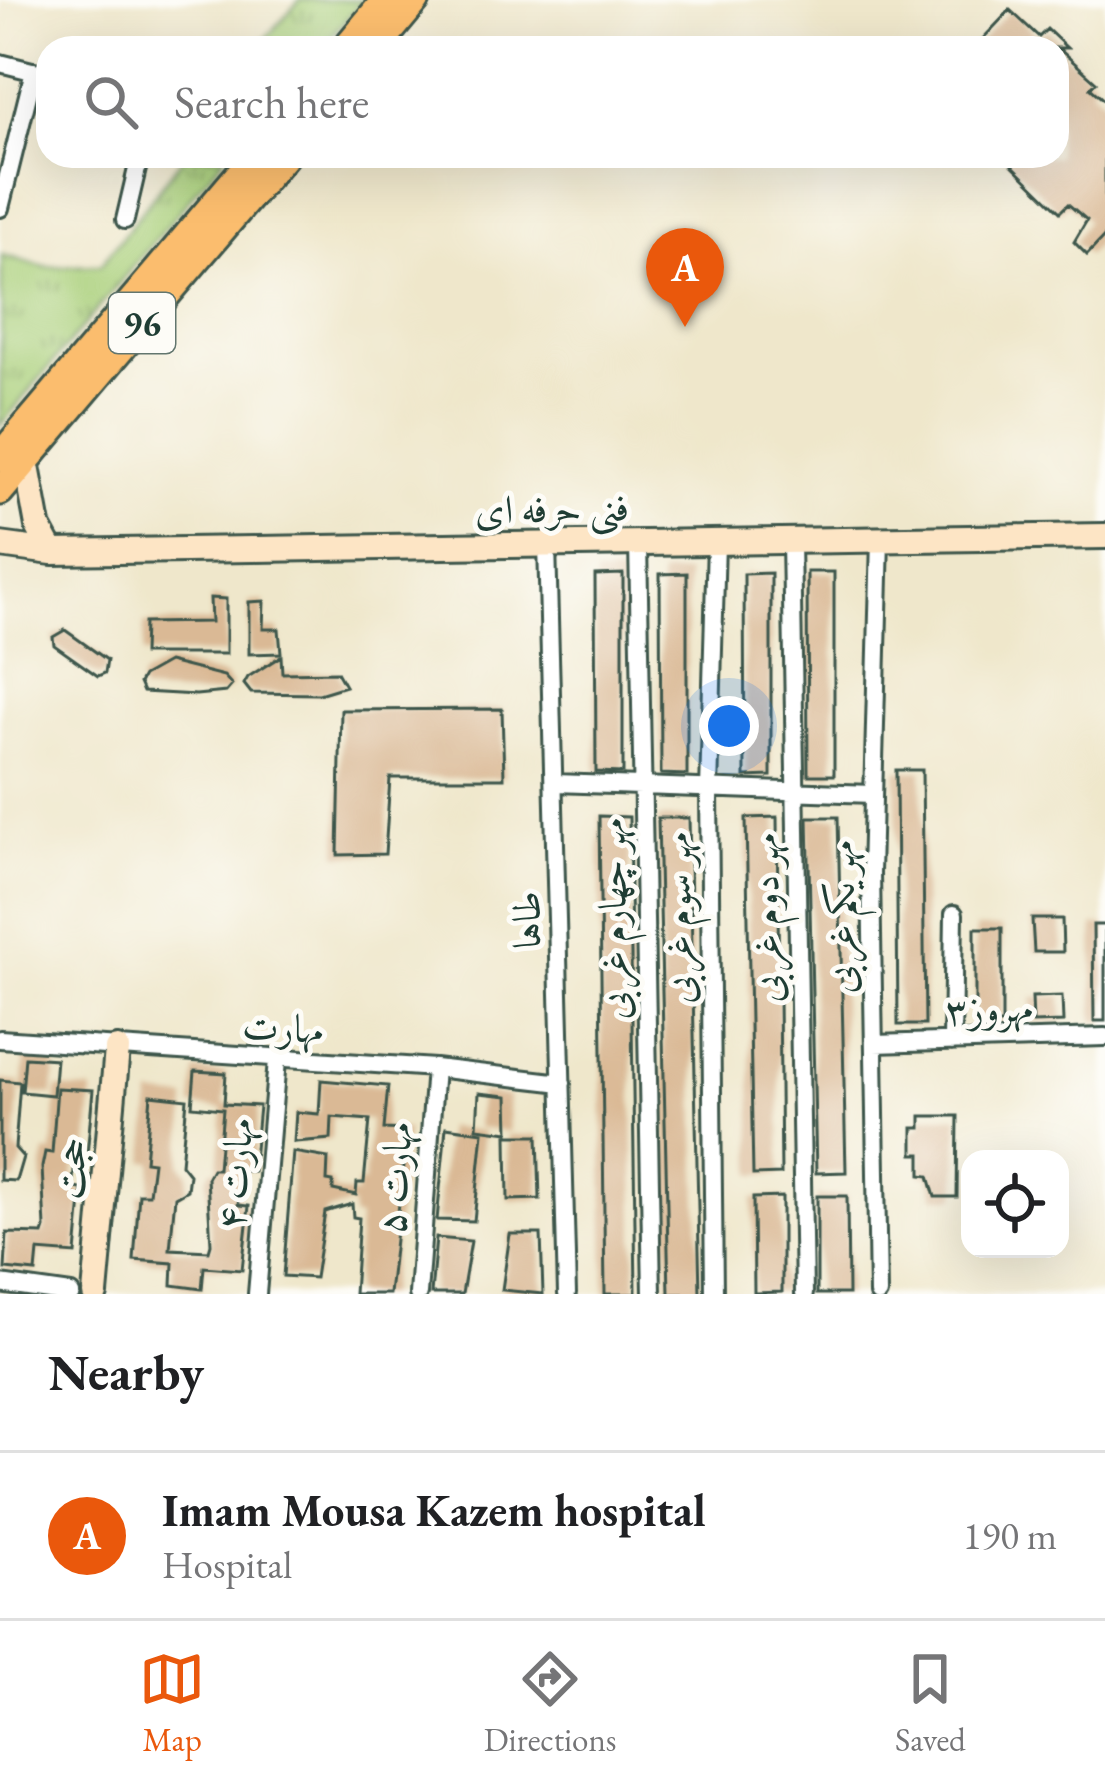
<!DOCTYPE html>
<meta charset="utf-8">
<style>
:root{--surface:#fff;--page:#f6f6f6;--text:#202124;--muted:#757577;--line:#e0e0e0;--accent:#ea580c}
body{margin:0;font-family:"EB Garamond",Amiri,serif;background:var(--page);color:var(--text)}
.controls{position:absolute;right:36px;bottom:36px;display:grid;overflow:hidden;border-radius:24px;box-shadow:0 12px 48px #0002}
.controls button{width:108px;height:108px;display:grid;place-items:center;padding:0;border:0;border-bottom:3px solid var(--line);background:var(--surface);color:var(--text);font:60px sans-serif}
.you{position:absolute;left:729px;top:726px;width:42px;height:42px;margin:-30px;border:9px solid #fff;border-radius:50%;background:#1a73e8;box-shadow:0 0 0 18px #1a73e833}
.badge{display:grid;place-items:center;width:78px;height:78px;border-radius:50%;background:var(--accent);color:#fff;font-size:39px;font-weight:700}
.pin{position:absolute;translate:-50% -99px;filter:drop-shadow(0 3px 6px #0008)}
.pin::after{content:'';position:absolute;top:63px;width:42px;height:36px;background:inherit;clip-path:polygon(0 0,100% 0,50% 100%)}
.list{margin:0;padding:0;list-style:none}
h2{display:flex;justify-content:space-between;align-items:center;height:156px;margin:0;padding:0 48px;font-size:51px}
h2 small{font-size:39px;font-weight:400;color:var(--muted)}
.list li{display:grid;grid-template-columns:78px 1fr auto;gap:36px;align-items:center;box-sizing:border-box;height:168px;padding:0 48px;border-top:3px solid var(--line)}
.list b{display:block;font-size:45px;white-space:nowrap}
.list p{margin:0;font-size:39px;white-space:nowrap;color:var(--muted)}
.list em{font-size:39px;font-style:normal;color:var(--muted)}
.icon{flex:none;width:66px;height:66px;fill:none;stroke:currentColor;stroke-width:2;stroke-linecap:round;stroke-linejoin:round}
.map{position:relative;flex:none;width:1105px;height:1294px;overflow:hidden}
.search{position:absolute;background:var(--surface);box-shadow:0 12px 48px #0002;left:36px;right:36px;top:36px;height:132px;display:flex;align-items:center;gap:30px;box-sizing:border-box;padding:0 42px;border-radius:36px;color:var(--muted);font-size:45px}
.sheet{height:324px;background:var(--surface)}
nav{display:flex;justify-content:space-around;align-items:center;box-sizing:border-box;height:168px;border-top:3px solid var(--line);background:var(--surface);font-size:33px;color:var(--muted)}
nav a{display:grid;justify-items:center;gap:6px}
nav .on{color:var(--accent)}
.map>svg:first-child{display:block}
.park{fill:url(#park-tufts);stroke:#648656;stroke-width:3}
.building{fill:#dab995}
.lines{fill:none;stroke-linecap:round;stroke-linejoin:round}
.street-casing{stroke:#3e564b;stroke-width:22}
.secondary-casing{stroke:#3e564b;stroke-width:30}
.primary-casing{stroke:#3e564b;stroke-width:33}
.street{stroke:#fff;stroke-width:16}
.secondary{stroke:#fde5c5;stroke-width:24}
.primary{stroke:#fbbd6e;stroke-width:27}
.labels{text-anchor:middle;stroke-width:10;stroke-linejoin:round;paint-order:stroke}
.shield{fill:#fdfcf7;stroke:#62766e;stroke-width:3}
.shield-label{font-size:36px;font-weight:bold;fill:#1f3d34}
.street-label{font-size:39px;fill:#1f3d34;stroke:#fdfcf7}
</style>
<div class="map">
<svg width="1105" height="1294" viewBox="0 0 1105 1294">
<defs>
<pattern id="park-tufts" width="24" height="20" patternUnits="userSpaceOnUse" patternTransform="scale(3)"><rect width="24" height="20" fill="#a9cf79"/><path d="M3 7l-1-3M5 7V3M7 7l1-3M15 17l-1-3M17 17v-4M19 17l1-3" fill="none" stroke="#89a964"/></pattern>
</defs>
<rect width="100%" height="100%" fill="#fdfcf7"/>
<filter id="ink" filterUnits="userSpaceOnUse"><feTurbulence type="fractalNoise" baseFrequency=".00833" numOctaves="2"/><feDisplacementMap in="SourceGraphic" scale="24" xChannelSelector="R" yChannelSelector="G"/><feConvolveMatrix kernelMatrix="1 2 1 2 8 2 1 2 1" color-interpolation-filters="sRGB"/></filter>
<filter id="wash" filterUnits="userSpaceOnUse"><feTurbulence type="fractalNoise" baseFrequency=".004" numOctaves="4" result="noise"/><feDisplacementMap in="SourceGraphic" scale="48" xChannelSelector="R" yChannelSelector="G"/><feGaussianBlur stdDeviation="2.7" result="paint"/><feColorMatrix in="noise" values="0 0 0 0 0 0 0 0 0 0 0 0 0 0 0 0 0 1.4 0 .05"/><feComposite in="paint" operator="in"/></filter>
<g filter="url(#wash)">
<rect width="100%" height="100%" fill="#efe7cb"/>
<!-- park -->
<path class="park" d="M300 0H363L321 48H257Z
M184 156H225L0 426 2 255 45 267 101 265Z"/>
<g id="blocks">
<!-- building -->
<path class="building" d="M1010 10 1039 37 1047 29 1067 48H1058L1096 82 1090 88 1105 101V236L1087 255 1074 242 1087 220 1068 204 1060 212 1003 156H1057V48H974Z
M807 572H834V775H808Z
M687 573V775L661 774 660 574Z
M771 573V776L745 777 744 574Z
M623 574V773L596 772 595 575Z
M210 598 226 599V654H143L144 623 211 622Z
M264 601 263 629H279L281 653 249 654V602Z
M65 630 107 660 105 673 98 676 54 645 53 637Z
M281 656 282 673 337 672 345 686 319 694 251 693 244 684 248 677Z
M168 662 224 676 232 685 226 692 196 695 143 692 139 683 143 676Z
M502 709 504 778H390L385 854 338 855 341 710Z
M896 770H922L925 1025H898Z
M599 816 629 817 636 1294H605Z
M777 817 781 1174 753 1175 746 818Z
M808 817H838L846 1172 816 1173Z
M658 818H689L700 1294H669Z
M1032 919H1062L1063 952H1034Z
M1093 925H1105V1021H1094Z
M975 928H1002V1024H975Z
M1062 996 1063 1022 1033 1023 1032 997Z
M25 1057 56 1059 53 1095 22 1092Z
M195 1071 226 1073 224 1104 259 1106 253 1171H242L238 1205 249 1206 242 1270 204 1267 202 1289 172 1285 173 1263 134 1260 139 1194H149L153 1162 145 1161 151 1095 187 1099 181 1164 189 1174 187 1190 175 1197 170 1249 209 1251 211 1244 207 1178 212 1169H218L223 1109 192 1106Z
M0 1080 20 1082 15 1148 23 1157 16 1181 0 1180Z
M321 1080 388 1086 384 1129 407 1130 389 1294H354L359 1218 353 1217 352 1204 325 1212 315 1278 283 1276 293 1152 328 1158 327 1181 333 1182V1190L356 1195 357 1183H364L370 1120 332 1117 331 1139 294 1142 296 1112 319 1114Z
M57 1088 93 1090 87 1155 76 1154 72 1188 82 1189 76 1254 38 1251 36 1272 5 1269 7 1233 43 1234 45 1228 42 1167 45 1152 52 1153Z
M479 1093 508 1096 509 1132 477 1128Z
M921 1116H958L957 1197H935L929 1176 921 1175V1154H913V1128H921Z
M446 1127 483 1132 474 1221 437 1220Z
M507 1135H538L540 1199 508 1200Z
M817 1196H847L848 1294H817Z
M782 1197V1292L754 1293 753 1198Z
M510 1234H541L543 1294 502 1290Z
M436 1238 471 1241 462 1294H431Z"/>
</g>
</g>
<g filter="url(#ink)">
<use href="#blocks" fill-opacity="0" stroke="#3e564b" stroke-width="3"/>
<g class="lines">
<!-- street casing -->
<g class="street-casing">
<path id="street" d="M0 63 48 75
M0 208 34 71
M125 220 140 156
M791 541 804 1294
M638 543 652 1294
M547 544 567 1294
M555 783 873 794
M0 1039 435 1068 562 1083
M952 1042 954 914
M874 1044 1105 1037
M0 1284 71 1294
M257 1294 277 1060
M418 1294 435 1068
M714 1294 709 791 716 542
M878 1294 871 873 880 539"/>
</g>
<!-- secondary casing -->
<g class="secondary-casing">
<path id="secondary" d="M26 461 38 526 52 552
M0 545 52 552 1105 536
M95 1294 117 1049"/>
</g>
<!-- primary casing -->
<g class="primary-casing">
<path id="primary" d="M346 48 386 0
M376 48 416 0
M0 457 255 156
M0 491 284 156"/>
</g>
<!-- street -->
<use href="#street" class="street"/>
<!-- secondary -->
<use href="#secondary" class="secondary"/>
<!-- primary -->
<use href="#primary" class="primary"/>
</g>
</g>
<g class="labels">
<!-- shield labels -->
<rect class="shield" x="109" y="293" width="66" height="60" rx="9"/>
<g class="shield-label">
<text x="142" y="336">96</text>
</g>
<!-- street labels -->
<g class="street-label">
<text transform="translate(552 508) rotate(-1)" y="14">فنی حرفه ای</text>
<text transform="translate(840 917) rotate(-90)" y="14">مهر یکم غربی</text>
<text transform="translate(677 918) rotate(-91)" y="14">مهر سوم غربی</text>
<text transform="translate(765 918) rotate(-91)" y="14">مهر دوم غربی</text>
<text transform="translate(612 919) rotate(-91)" y="14">مهر چهارم غربی</text>
<text transform="translate(526 920) rotate(-91)" y="14">طاها</text>
<text transform="translate(989 1008) rotate(-2)" y="14">مهروز۳</text>
<text transform="translate(283 1027) rotate(3)" y="14">مهارت</text>
<text transform="translate(70 1168) rotate(-85)" y="14">حجت</text>
<text transform="translate(234 1174) rotate(-85)" y="14">مهارت ۴</text>
<text transform="translate(394 1178) rotate(-86)" y="14">مهارت ۵</text>
</g>
</g>
</svg>
<div class="controls">
<button><svg class="icon" aria-label="locate" viewBox="0 0 24 24"><circle cx="12" cy="12" r="6"/><path d="M12 2v4M12 18v4M2 12h4M18 12h4"/></svg></button>
</div>
<div class="you"></div>
<div class="pin badge" style="left:685px;top:327px">A</div>
<div class="search"><svg class="icon" aria-label="search" viewBox="0 0 24 24"><circle cx="10" cy="10" r="6"/><path d="M15 15l6 6"/></svg>Search here</div>
</div>
<section class="sheet">
<h2>Nearby<small></small></h2>
<ul class="list">
<li><span class="badge">A</span><div><b>Imam Mousa Kazem hospital</b><p>Hospital</p></div><em>190 m</em></li>
</ul>
</section>
<nav>
<a class="on"><svg class="icon" aria-label="map" viewBox="0 0 24 24"><path d="M3 6l6-2 6 2 6-2v14l-6 2-6-2-6 2zM9 4v14M15 6v14"/></svg>Map</a>
<a><svg class="icon" aria-label="directions" viewBox="0 0 24 24"><path d="M12 3l9 9-9 9-9-9zM9 14v-3h6M13 9l2 2-2 2"/></svg>Directions</a>
<a><svg class="icon" aria-label="saved" viewBox="0 0 24 24"><path d="M7 4h10v16l-5-4-5 4z"/></svg>Saved</a>
</nav>
